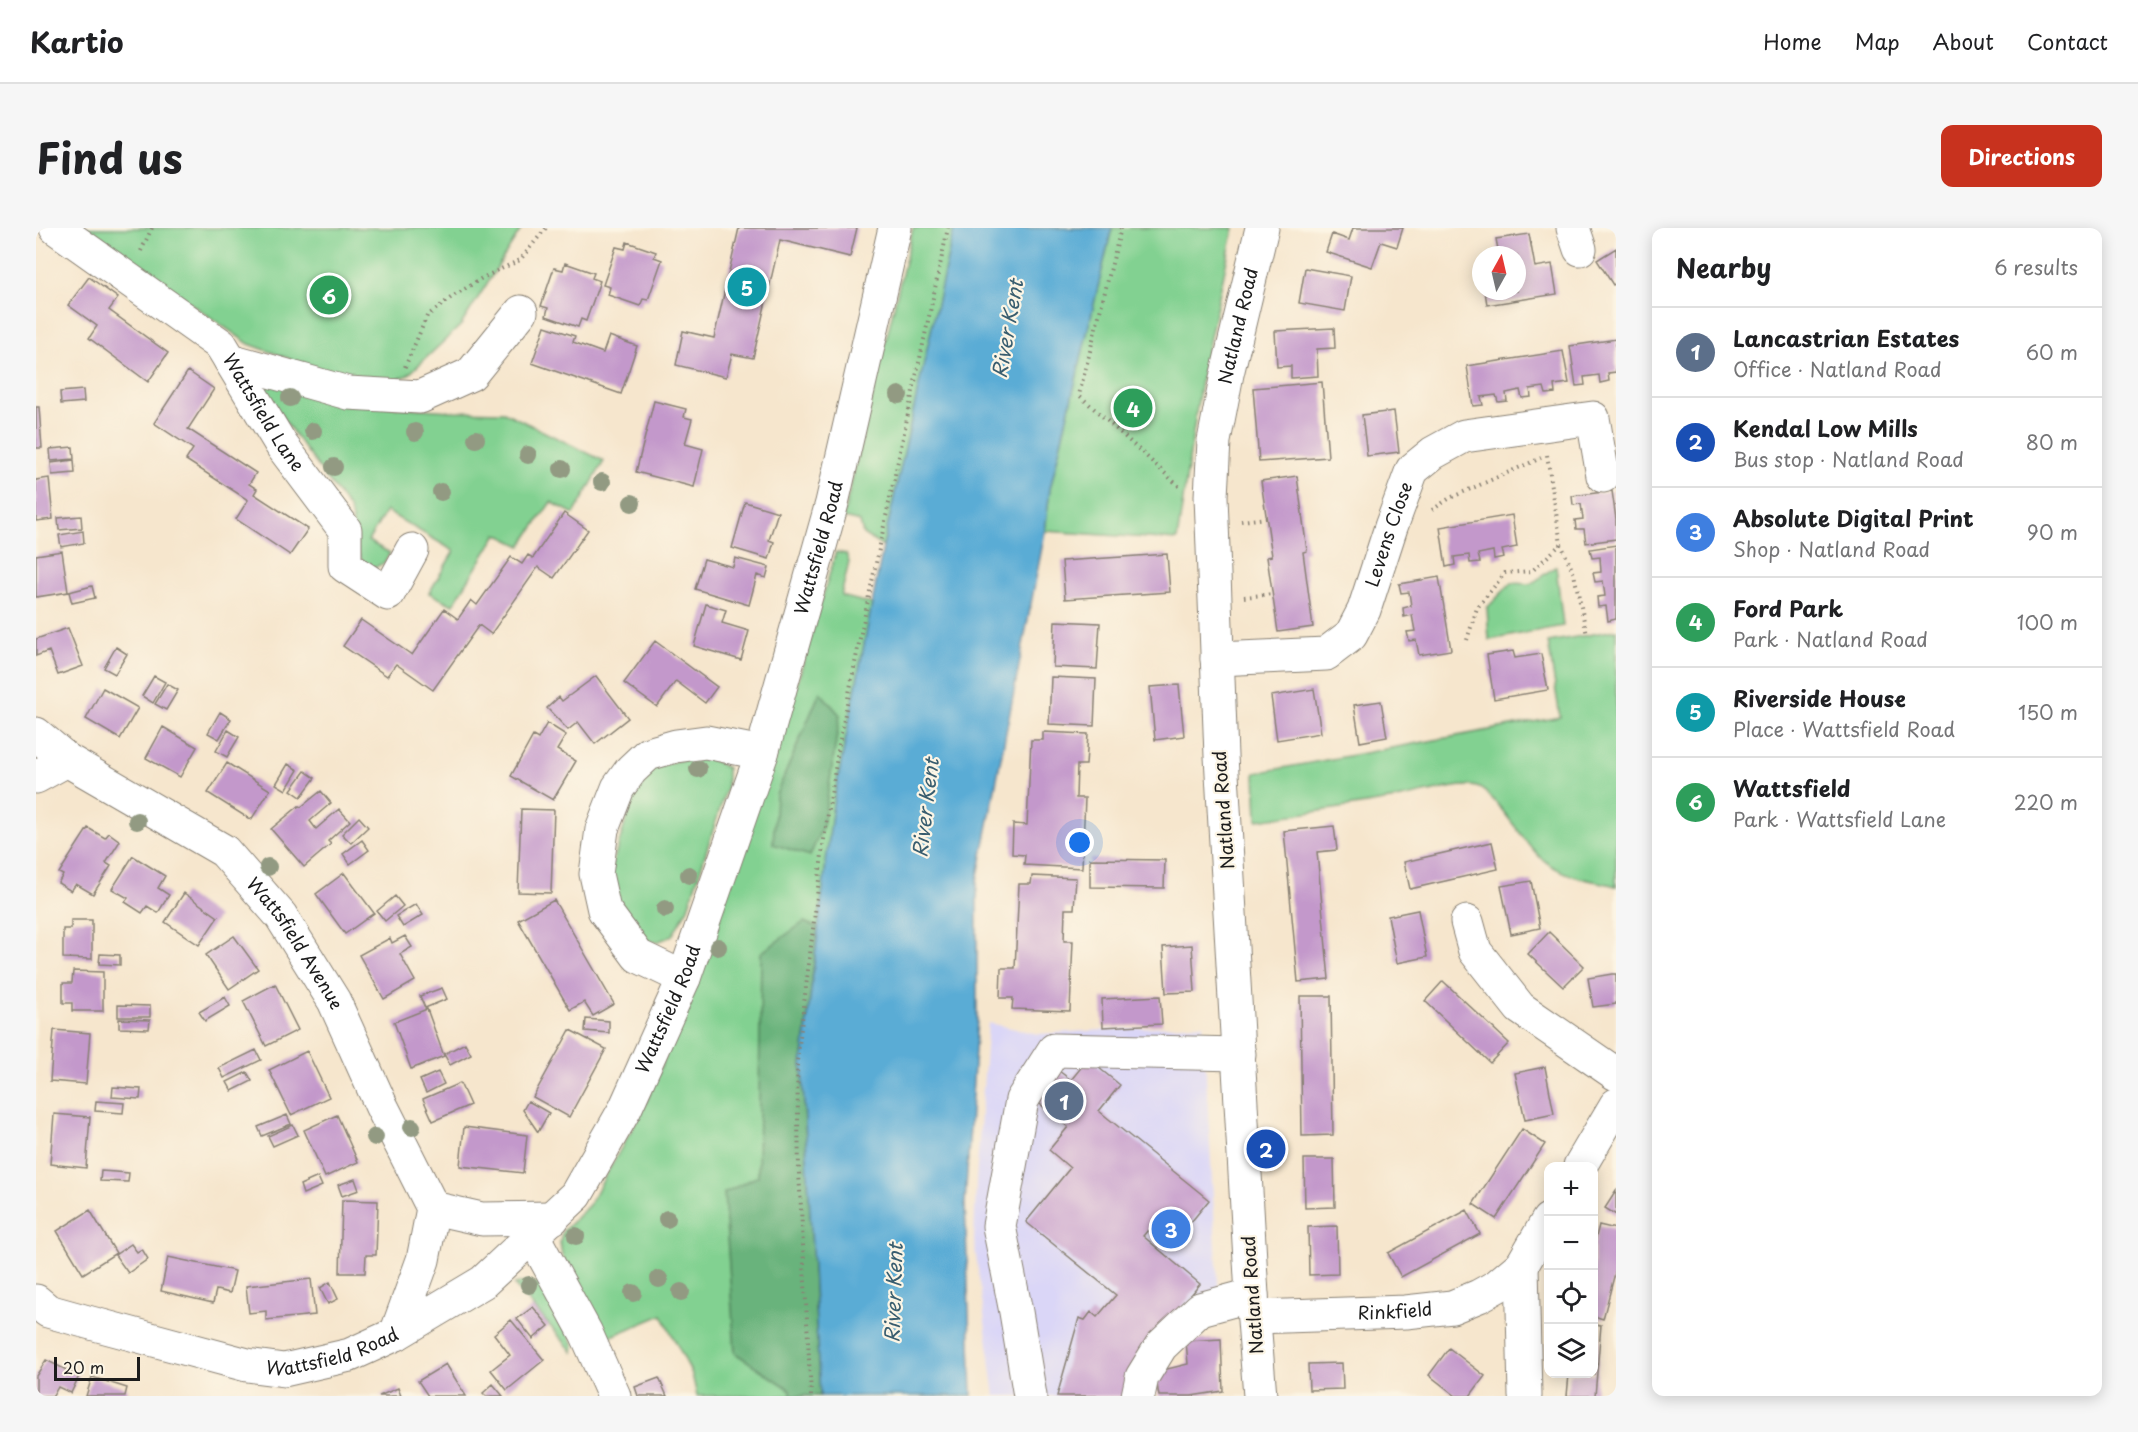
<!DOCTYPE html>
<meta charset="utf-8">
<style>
:root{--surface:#fff;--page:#f6f6f6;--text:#202124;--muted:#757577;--line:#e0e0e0;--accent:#c8321e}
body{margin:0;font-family:"Playpen Sans",sans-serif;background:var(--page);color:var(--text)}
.controls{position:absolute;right:18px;bottom:18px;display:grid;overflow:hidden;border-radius:12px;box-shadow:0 3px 15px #0003}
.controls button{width:54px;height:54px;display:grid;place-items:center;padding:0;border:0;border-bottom:2px solid var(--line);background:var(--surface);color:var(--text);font:30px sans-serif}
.compass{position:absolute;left:1436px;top:18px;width:54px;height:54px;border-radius:50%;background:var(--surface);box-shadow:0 3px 15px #0003;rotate:8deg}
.scale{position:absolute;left:18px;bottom:15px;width:86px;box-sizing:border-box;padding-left:6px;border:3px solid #1c1c1c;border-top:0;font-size:16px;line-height:21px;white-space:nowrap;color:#1c1c1c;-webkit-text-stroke:4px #fcf5e5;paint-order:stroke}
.you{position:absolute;left:1044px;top:615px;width:21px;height:21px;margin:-15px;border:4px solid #fff;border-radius:50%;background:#1a73e8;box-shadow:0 0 0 9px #1a73e833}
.badge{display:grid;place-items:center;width:39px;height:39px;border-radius:50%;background:var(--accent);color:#fff;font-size:20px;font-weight:700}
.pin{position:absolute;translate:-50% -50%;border:3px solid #fff;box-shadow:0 2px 6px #0006}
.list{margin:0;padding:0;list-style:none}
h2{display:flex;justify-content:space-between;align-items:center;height:78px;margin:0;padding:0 24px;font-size:26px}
h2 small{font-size:20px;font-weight:400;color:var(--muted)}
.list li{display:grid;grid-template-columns:39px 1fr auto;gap:18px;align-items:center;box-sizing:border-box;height:90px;padding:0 24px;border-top:2px solid var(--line)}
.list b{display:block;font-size:22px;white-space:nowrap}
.list p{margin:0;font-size:20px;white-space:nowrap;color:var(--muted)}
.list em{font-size:20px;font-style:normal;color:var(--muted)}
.icon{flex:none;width:33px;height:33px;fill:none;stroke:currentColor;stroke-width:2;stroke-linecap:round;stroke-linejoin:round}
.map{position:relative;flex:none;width:1580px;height:1168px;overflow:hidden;border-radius:12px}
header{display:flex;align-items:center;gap:36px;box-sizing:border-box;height:84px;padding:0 30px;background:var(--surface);border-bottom:2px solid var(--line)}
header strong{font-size:28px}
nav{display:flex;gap:33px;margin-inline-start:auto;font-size:21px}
.intro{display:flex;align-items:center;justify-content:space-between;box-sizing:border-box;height:144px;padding:0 36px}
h1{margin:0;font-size:42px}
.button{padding:15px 27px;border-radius:12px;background:var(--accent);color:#fff;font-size:21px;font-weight:700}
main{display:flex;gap:36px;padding:0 36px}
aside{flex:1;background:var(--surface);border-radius:12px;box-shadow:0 3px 15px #0003}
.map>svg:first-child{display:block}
.built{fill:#dad6f7}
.green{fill:#82d191;stroke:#4f7656;stroke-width:1.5}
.forest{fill:#69b37b;stroke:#42684c;stroke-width:1.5}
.water{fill:#5aacd5;stroke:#3b6478;stroke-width:1.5}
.building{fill:#c398cb}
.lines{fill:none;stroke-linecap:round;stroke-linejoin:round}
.minor-casing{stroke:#898174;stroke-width:35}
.path{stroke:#898174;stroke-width:4;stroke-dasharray:1.5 4.5;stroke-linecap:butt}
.minor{stroke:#fff;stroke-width:33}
.tree{fill:#929a82}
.labels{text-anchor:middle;stroke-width:4.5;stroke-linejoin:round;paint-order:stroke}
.street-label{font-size:18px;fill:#1c1c1c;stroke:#fcf5e5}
.water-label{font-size:20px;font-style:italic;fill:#385d6f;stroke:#fcf5e5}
</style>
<header>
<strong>Kartio</strong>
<nav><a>Home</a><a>Map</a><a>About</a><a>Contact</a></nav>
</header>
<div class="intro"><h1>Find us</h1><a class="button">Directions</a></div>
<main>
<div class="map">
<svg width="1580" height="1168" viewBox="0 0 1580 1168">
<rect width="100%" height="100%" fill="#fcf5e5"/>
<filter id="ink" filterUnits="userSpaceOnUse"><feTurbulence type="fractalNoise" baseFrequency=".0167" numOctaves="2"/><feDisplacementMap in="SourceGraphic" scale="12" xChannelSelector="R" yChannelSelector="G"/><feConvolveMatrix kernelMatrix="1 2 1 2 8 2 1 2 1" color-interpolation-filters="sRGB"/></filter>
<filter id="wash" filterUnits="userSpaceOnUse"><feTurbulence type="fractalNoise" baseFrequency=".008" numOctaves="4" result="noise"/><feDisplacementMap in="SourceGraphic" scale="24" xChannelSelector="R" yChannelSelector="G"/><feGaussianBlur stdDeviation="1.35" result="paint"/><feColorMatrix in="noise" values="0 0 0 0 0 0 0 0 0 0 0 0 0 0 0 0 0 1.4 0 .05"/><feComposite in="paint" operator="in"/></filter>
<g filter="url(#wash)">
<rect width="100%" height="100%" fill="#f6e6cd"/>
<!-- built -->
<path class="built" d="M952 795 1002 806 1167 796 1184 1089 1149 1103 1110 1168H959L938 1013 940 953Z"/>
<!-- green -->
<path class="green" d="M46 0H486L425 97 372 147 347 158 323 156 213 116Z
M877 0H918L847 319 827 306 824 294 807 290Z
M1076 0H1198L1166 146 1141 312 1009 303 1014 261Z
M229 152 356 179 416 183 468 184 568 233 538 286 515 274 485 318 461 306 417 377 393 365 418 323 350 283 332 313 354 325 348 335 338 340 327 335 322 323 314 282 229 166Z
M800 324 810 326 813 334 805 368 836 376 797 576 766 838 784 1168H661L656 1146 626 1087 564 1113 526 1027 524 1015 526 1004 553 977 609 878 644 793 752 486Z
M1520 338 1527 398 1453 412 1451 380 1475 355 1495 356Z
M1580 402V658C1551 651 1528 650 1505 630 1488 615 1459 565 1441 559 1425 554 1384 567 1365 570 1317 579 1269 585 1221 592L1219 545 1524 489 1512 414Z
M667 526 691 540V559L652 680 636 708 621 714 602 712 571 653 606 542Z
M487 1055H502L513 1061 538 1117 537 1124 478 1057Z"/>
<!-- forest -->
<path class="forest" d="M784 464 804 487 787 597 774 628 737 616 740 567Z
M768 694 782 700 766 838 784 1168H755V1162L699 1125 688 965 722 948 725 725Z"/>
<!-- water -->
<path class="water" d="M918 0H1076L1014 261 1009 304 941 653V792L929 975 936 1168H784L766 838 797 576 847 319Z"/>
<g id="blocks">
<!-- building -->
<path class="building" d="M703 0H821L814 29 744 12 717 130 696 126 690 149 640 137 647 103 678 110Z
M1317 0H1367L1361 19 1345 14 1336 39 1290 24 1296 6 1313 12Z
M1493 6 1499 39 1516 36 1521 66 1451 77 1449 63H1481V27H1463L1460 11Z
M591 14 620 24 618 29 626 32 612 72 607 71 604 78 572 67 574 59 567 57 580 19 589 21Z
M1580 20V55L1577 57 1561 32Z
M529 35 558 45 556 50 564 53 550 93 545 91 542 99 510 88 512 80 505 78 518 40 527 42Z
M1269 40 1315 48 1309 83 1263 75Z
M53 49 82 70 73 82 132 125 112 154 53 110 61 98 32 77Z
M509 98 539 108 537 114 567 125 573 108 601 118 585 166 496 135Z
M1298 100 1299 120 1281 121 1282 148 1255 150V138L1241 139 1239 103Z
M1580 111V144L1572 145 1573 153 1564 155 1563 147 1548 149 1549 157 1540 158 1534 118Z
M1527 123 1533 155 1518 157 1519 165 1510 166 1508 159 1494 161 1495 169 1486 170 1484 162 1470 165 1471 173 1462 174 1460 167 1445 169 1447 177 1437 178 1431 138Z
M152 143 178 161 152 201 220 245 213 256 221 261 218 266 272 301 254 327 200 291 212 272 150 232 157 221 118 195Z
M1286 154 1292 229 1223 234 1217 160Z
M47 162 48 174 25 176 24 164Z
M618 173 650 181 648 189 656 191 649 216 667 221 658 259 600 244Z
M0 179H3L6 220H0Z
M1358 183 1363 224 1331 228 1326 187Z
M37 219 38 231 15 233 14 221Z
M38 232 39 245 16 247 15 235Z
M1261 248 1271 323 1267 324 1277 399 1242 404 1231 329 1236 328 1225 253Z
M13 250 17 291 0 293V252Z
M1576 263 1580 291V311L1550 315 1548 301H1540L1539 292 1547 291 1545 276 1537 277 1536 268Z
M709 274 742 284 733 312 738 314 733 331 696 320Z
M528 285 552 302 518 350 502 339 455 406 443 397 397 462 360 436 351 448 307 418 325 392 376 427 408 381 422 391 435 372 441 377 475 329 486 336 492 327 497 330Z
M1476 287 1481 319 1466 322 1468 329 1458 331 1457 323 1442 326 1444 334 1434 335 1433 327 1418 329 1419 337 1410 339 1404 299Z
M45 288 46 300 23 302 22 290Z
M47 303 48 315 25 319 23 307Z
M1580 317V391L1572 393 1570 378 1562 379 1561 369 1569 368 1567 353 1559 354 1557 345 1565 344 1564 329 1556 330 1554 321Z
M26 323 32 364 0 369V327Z
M1131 326 1134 364 1029 371 1026 333Z
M699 330 733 339 730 350 721 347 713 377 659 361 668 331 697 339Z
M1403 349 1415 422 1383 427 1380 412 1373 413 1371 404 1379 403 1376 387 1368 389 1367 380 1375 378 1373 364 1365 365 1363 356Z
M56 358 59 370 36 375 33 364Z
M670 376 690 382 686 395 713 403 705 432 658 418Z
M1019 393 1064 395 1061 441 1017 439Z
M32 400 47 438 22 447 13 423 0 428V411Z
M619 413 681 459 669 475 640 453 621 479 588 455Z
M80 419 91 426 79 446 68 440Z
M1477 423 1479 430 1505 426 1512 462 1458 471 1451 427Z
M118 448 129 454 117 475 106 468Z
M560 448 592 490 559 516 542 494 532 502 511 480 523 469 526 473Z
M1015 449 1060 451 1058 498 1013 496Z
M131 456 142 462 130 482 119 476Z
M1143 457 1148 508 1119 512 1114 459Z
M67 460 102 480 84 511 50 491Z
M1278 461 1285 505 1241 512 1235 468Z
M1345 473 1351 509 1324 514 1318 477Z
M184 484 195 491 183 511 172 505Z
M511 495 530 507 521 522 540 533 517 572 475 548 497 508 502 511Z
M127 499 161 519 144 549 110 530Z
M192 502 203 509 191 529 180 523Z
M1007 504 1052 506 1050 537H1041L1040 570H1049L1046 640 988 637 989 627 976 626 977 596 991 597 995 512H1007Z
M191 535 234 562 215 592 172 565Z
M252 536 262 542 250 562 240 556Z
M269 543 279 550 265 569 255 562Z
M285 563 295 575 274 593 280 601 303 581 314 593 292 613 295 616 268 639 235 601 263 578 265 579Z
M485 581 518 582 515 665 482 664Z
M323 589 332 599 315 615 306 606Z
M1298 598 1301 622 1281 624 1293 751 1262 754 1248 603Z
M52 600 69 610 73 605 84 613 70 635 75 638 57 666 40 656 35 663 22 655 27 647 23 645Z
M326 612 333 622 314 636 307 626Z
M1456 614 1462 641 1374 661 1368 634Z
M97 628 129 648 122 660 133 667 122 685 111 678 106 685 89 674 92 670 76 661Z
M1054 631 1129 632 1128 660 1054 659Z
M308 645 338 685 309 706 280 666Z
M996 648 1040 650 1038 681H1029L1028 713H1037L1034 783 976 781 977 770H964L965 740H979L983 656H995Z
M1495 653 1504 700 1475 706 1465 658Z
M148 665 182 689 163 717 129 694Z
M359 668 367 678 349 693 341 683Z
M518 672 578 776 557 788 548 774 534 782 482 692Z
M380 676 387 687 367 699 360 688Z
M1382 682 1391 729 1361 735 1352 688Z
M35 692H56V731L27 730V701H35Z
M1513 704 1548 738 1527 759 1492 726Z
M198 708 222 741 193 761 170 727Z
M369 708 376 719 364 726 379 753 348 771 323 727 354 710 356 715Z
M1156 717 1159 764 1130 765 1127 719Z
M64 726 84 727V737L63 736Z
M37 743 67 744V783H36V775H27V755H36Z
M1576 746H1580V776L1557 779 1552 750Z
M1407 753 1473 815 1454 835 1389 773Z
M239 756 262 802 230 818 207 773Z
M406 760 411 771 389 780 384 768Z
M1124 768 1126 796 1067 799 1066 771Z
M1264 768H1295L1297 907 1266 908Z
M189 769 194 778 169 793 163 784Z
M82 777 114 778V789H82Z
M391 781 408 828 375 841 358 794Z
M83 791 114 792 113 801 83 800Z
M550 791 573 793V805L549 803Z
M18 802 54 805 50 856 14 853Z
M534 802 570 821 533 889 497 869Z
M429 815 435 826 414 837 408 826Z
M220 822 225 832 188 850 183 840Z
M271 823 293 869 255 887 233 842Z
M1052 831 1084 857 1063 883 1173 972 1134 1020 1112 1002 1107 1008 1164 1056 1107 1126 1095 1168H1021L1043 1090 1049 1092 1055 1084 1061 1089 1080 1067 990 994 1034 940 1013 922 1032 899 999 872 1023 843 1035 852Z
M1509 839 1518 886 1489 892 1479 845Z
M211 844 216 853 196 863 191 854Z
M402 844 408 856 390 865 384 852Z
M424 855 434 877 397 893 387 871Z
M77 859 105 861 104 871 76 869Z
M60 873 88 875 87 885 59 883Z
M492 873 513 885 502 904 487 882Z
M18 886 54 889 50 940 14 936Z
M251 887 255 896 226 908 222 899Z
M301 887 322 934 289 949 268 902Z
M257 897 262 907 237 918 232 908Z
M428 899 491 907 487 945 424 938Z
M1486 901 1509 916 1460 991 1437 976Z
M1268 931H1298L1299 979 1269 980Z
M65 943 93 945 92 954 64 953Z
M282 949 286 958 267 966 264 957Z
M319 951 323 962 306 968 302 957Z
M1580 963V987L1569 980Z
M306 972 342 973 340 1027H330L329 1045H304Z
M54 982 80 1025 47 1046 21 1003Z
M1431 982 1444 1006 1365 1049 1352 1025Z
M1563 997 1580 1001V1041L1567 1091 1558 1088V1017Z
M1301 998 1302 1046 1273 1047 1272 999Z
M95 1016 101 1024 106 1021 112 1031 92 1045 79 1027Z
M132 1029 199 1043 194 1065 180 1062 177 1075 125 1063Z
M275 1051 279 1087 230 1092V1083L213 1085 210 1058Z
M294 1054 302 1071 292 1076 284 1060Z
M497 1079 513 1098 497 1111 481 1091Z
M475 1092 508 1132 471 1162 455 1142 474 1127 458 1106Z
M1558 1096 1565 1097 1559 1168H1531L1533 1146H1558Z
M1185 1111 1187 1163 1155 1168H1123L1119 1144 1152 1136 1150 1113Z
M1413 1120 1449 1148 1434 1168H1420L1393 1147Z
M10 1132 43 1148 35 1165 22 1159 17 1168H0V1148Z
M1306 1135 1307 1161 1273 1162 1272 1136Z
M410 1136 430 1168H392L382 1153Z
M56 1149 91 1160 89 1168H50Z
M623 1150 631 1168H602L599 1159Z
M457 1156 467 1168H450L447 1165Z
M362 1160 365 1168H343Z"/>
</g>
</g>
<g filter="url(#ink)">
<use href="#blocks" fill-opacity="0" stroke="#898174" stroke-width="1.5"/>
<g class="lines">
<!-- minor casing -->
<g class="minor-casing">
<g id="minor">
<path id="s1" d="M20 0 185 117 246 218 309 302V338L352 366 376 322"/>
<path d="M1537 0 1544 21"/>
<path d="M194 132 312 165 384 169 435 146 485 84"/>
<path id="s2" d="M1181 431 1290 426 1315 407 1328 382 1355 299 1376 242 1397 225 1428 208 1557 190 1567 248"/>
<path id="s3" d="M0 506 31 532 188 623 245 688 298 773 345 877 397 980 387 1032 360 1106"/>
<path d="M0 549 31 532"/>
<path d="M1431 694 1439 723 1484 780 1580 846"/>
<path d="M648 750 602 728 568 682 560 646 566 601 582 560 595 542 612 526 640 518 670 514 726 525"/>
<path d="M1544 938 1580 877"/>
<path d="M397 980 446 991 517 990"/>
<path d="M497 1008 550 1105 578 1168"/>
<path d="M1486 1037 1489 1168"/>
<path id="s4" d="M0 1073 12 1083 55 1095 211 1137 248 1142 314 1127 360 1106 447 1054 540 967 589 881 648 750 726 525 796 275 859 0"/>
<path id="s5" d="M1218 1089 1370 1084 1416 1079 1443 1068 1461 1058 1486 1037 1512 992"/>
<path d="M994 1168 980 1084 963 998 986 872 1018 822 1203 826"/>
<path d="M1102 1168 1106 1149 1125 1118 1164 1081 1216 1067"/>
<path id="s6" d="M1224 1168 1216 1067 1185 528 1175 268 1178 213 1191 146 1226 0"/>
</g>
</g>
<!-- path -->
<path class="path" d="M1085 0 1043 167 1145 260
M105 23 116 0
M369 139 391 88 416 69 446 50 484 32 510 0
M1511 227 1525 316 1538 346 1551 407
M1396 282 1414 270 1505 230
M1205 293 1231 290
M1208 369 1237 366
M1431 412 1441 380 1469 345 1496 343 1525 316
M775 1168 763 943 761 834 787 618 803 516 825 405 912 0"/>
<!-- minor -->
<use href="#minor" class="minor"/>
</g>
<!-- trees -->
<g class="tree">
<circle cx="863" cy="167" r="9"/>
<circle cx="254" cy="170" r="9"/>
<circle cx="277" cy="203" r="9"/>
<circle cx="379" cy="204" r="9"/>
<circle cx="440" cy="211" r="9"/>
<circle cx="492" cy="227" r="9"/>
<circle cx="298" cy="239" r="9"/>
<circle cx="526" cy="241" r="9"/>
<circle cx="566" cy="254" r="9"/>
<circle cx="405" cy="264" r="9"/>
<circle cx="596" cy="275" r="9"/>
<circle cx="662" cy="541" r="9"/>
<circle cx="101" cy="593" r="9"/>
<circle cx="232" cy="639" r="9"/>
<circle cx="653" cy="647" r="9"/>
<circle cx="629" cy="681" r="9"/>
<circle cx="682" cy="719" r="9"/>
<circle cx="376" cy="899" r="9"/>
<circle cx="339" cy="909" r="9"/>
<circle cx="631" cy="991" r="9"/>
<circle cx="540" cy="1008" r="9"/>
<circle cx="623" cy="1051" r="9"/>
<circle cx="493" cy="1057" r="9"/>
<circle cx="645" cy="1064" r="9"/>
<circle cx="597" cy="1065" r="9"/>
</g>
</g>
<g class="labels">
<!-- street labels -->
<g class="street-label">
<text dy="6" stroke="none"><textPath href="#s6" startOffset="1074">Natland Road</textPath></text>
<text dy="6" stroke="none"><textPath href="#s1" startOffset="282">Wattsfield Lane</textPath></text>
<text dy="6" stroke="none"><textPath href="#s2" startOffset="248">Levens Close</textPath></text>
<text dy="6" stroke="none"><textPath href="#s4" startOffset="1300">Wattsfield Road</textPath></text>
<text transform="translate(1188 582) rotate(-94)" y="6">Natland Road</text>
<text dy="6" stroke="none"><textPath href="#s3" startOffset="339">Wattsfield Avenue</textPath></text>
<text dy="6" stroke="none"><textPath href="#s4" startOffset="814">Wattsfield Road</textPath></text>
<text transform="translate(1217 1067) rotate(-94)" y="6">Natland Road</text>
<text dy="6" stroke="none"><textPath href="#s5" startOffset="141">Rinkfield</textPath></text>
<text dy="6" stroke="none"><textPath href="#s4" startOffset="310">Wattsfield Road</textPath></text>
</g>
<!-- water labels -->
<g class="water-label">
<text transform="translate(972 101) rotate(-80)" y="7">River Kent</text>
<text transform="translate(890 580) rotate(-83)" y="7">River Kent</text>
<text transform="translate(858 1065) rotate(-88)" y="7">River Kent</text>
</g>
</g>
</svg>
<div class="controls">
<button>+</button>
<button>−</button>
<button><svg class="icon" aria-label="locate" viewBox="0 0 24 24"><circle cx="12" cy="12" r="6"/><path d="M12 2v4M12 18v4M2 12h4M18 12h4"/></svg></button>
<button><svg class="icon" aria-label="layers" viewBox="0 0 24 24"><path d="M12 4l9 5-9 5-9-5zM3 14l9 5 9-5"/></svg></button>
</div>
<svg class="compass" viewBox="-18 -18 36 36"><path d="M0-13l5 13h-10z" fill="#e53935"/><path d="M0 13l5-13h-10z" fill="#757577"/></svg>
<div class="scale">20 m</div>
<div class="you"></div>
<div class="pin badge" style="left:1028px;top:873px;background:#5c6f8a">1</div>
<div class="pin badge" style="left:1230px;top:921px;background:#1a4fb4">2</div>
<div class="pin badge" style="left:1135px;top:1001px;background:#3f7fe0">3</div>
<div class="pin badge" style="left:1097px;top:180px;background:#2e9e5b">4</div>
<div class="pin badge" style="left:711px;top:59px;background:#0f9aa8">5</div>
<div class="pin badge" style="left:293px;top:67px;background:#2e9e5b">6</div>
</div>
<aside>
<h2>Nearby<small>6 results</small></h2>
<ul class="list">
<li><span class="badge" style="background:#5c6f8a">1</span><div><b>Lancastrian Estates</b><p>Office · Natland Road</p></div><em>60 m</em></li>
<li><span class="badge" style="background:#1a4fb4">2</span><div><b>Kendal Low Mills</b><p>Bus stop · Natland Road</p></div><em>80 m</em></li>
<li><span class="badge" style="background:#3f7fe0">3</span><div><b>Absolute Digital Print</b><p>Shop · Natland Road</p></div><em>90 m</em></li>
<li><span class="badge" style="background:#2e9e5b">4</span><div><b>Ford Park</b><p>Park · Natland Road</p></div><em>100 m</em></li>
<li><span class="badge" style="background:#0f9aa8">5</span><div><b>Riverside House</b><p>Place · Wattsfield Road</p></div><em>150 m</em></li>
<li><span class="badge" style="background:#2e9e5b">6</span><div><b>Wattsfield</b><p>Park · Wattsfield Lane</p></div><em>220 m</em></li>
</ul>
</aside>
</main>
